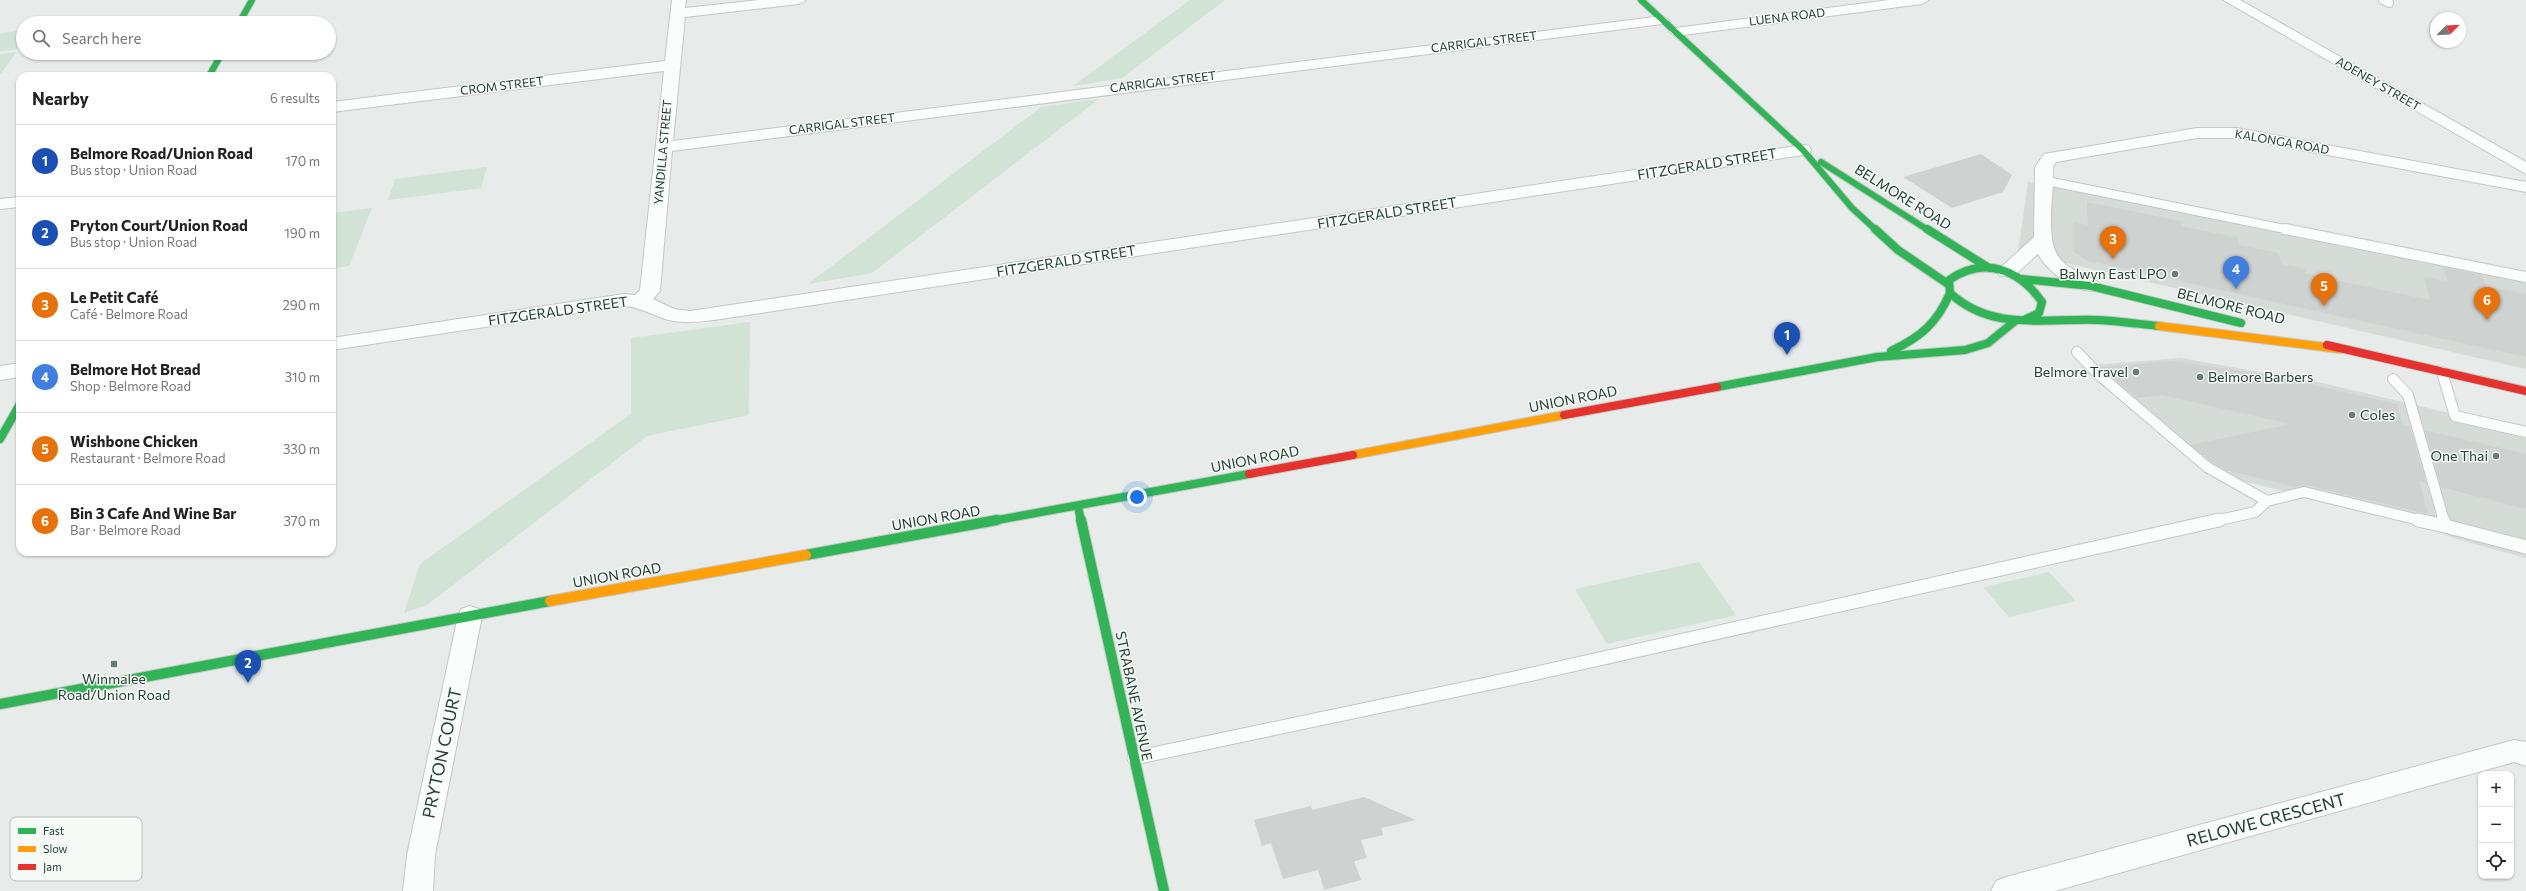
<!DOCTYPE html>
<meta charset="utf-8">
<style>
:root{--surface:#fff;--page:#f2f2f2;--text:#222;--muted:#767676;--line:#e0e0e0;--accent:#b45309}
body{margin:0;font-family:Commissioner,sans-serif;background:var(--page);color:var(--text)}
.controls{position:absolute;right:12px;bottom:12px;display:grid;overflow:hidden;border-radius:8px;box-shadow:0 1px 3px #0004}
.controls button{width:36px;height:36px;display:grid;place-items:center;padding:0;border:0;border-bottom:1px solid var(--line);background:var(--surface);color:var(--text);font:20px sans-serif}
.compass{position:absolute;left:2430px;top:12px;width:36px;height:36px;border-radius:50%;background:var(--surface);box-shadow:0 1px 3px #0004;rotate:66deg}
.you{position:absolute;left:1137px;top:497px;width:14px;height:14px;margin:-10px;border:3px solid #fff;border-radius:50%;background:#1a73e8;box-shadow:0 0 0 6px #1a73e833}
.badge{display:grid;place-items:center;width:26px;height:26px;border-radius:50%;background:var(--accent);color:#fff;font-size:13px;font-weight:700}
.pin{position:absolute;translate:-50% -33px;filter:drop-shadow(0 1px 2px #0008)}
.pin::after{content:'';position:absolute;top:21px;width:14px;height:12px;background:inherit;clip-path:polygon(0 0,100% 0,50% 100%)}
.list{margin:0;padding:0;list-style:none}
h2{display:flex;justify-content:space-between;align-items:center;height:52px;margin:0;padding:0 16px;font-size:17px}
h2 small{font-size:13px;font-weight:400;color:var(--muted)}
.list li{display:grid;grid-template-columns:26px 1fr auto;gap:12px;align-items:center;box-sizing:border-box;height:72px;padding:0 16px;border-top:1px solid var(--line)}
.list b{display:block;font-size:15px;white-space:nowrap}
.list p{margin:0;font-size:13px;white-space:nowrap;color:var(--muted)}
.list em{font-size:13px;font-style:normal;color:var(--muted)}
.icon{flex:none;width:22px;height:22px;fill:none;stroke:currentColor;stroke-width:2;stroke-linecap:round;stroke-linejoin:round}
.map{position:relative;flex:none;width:2526px;height:891px;overflow:hidden}
.search{position:absolute;background:var(--surface);box-shadow:0 1px 3px #0004;left:16px;top:16px;width:320px;height:44px;display:flex;align-items:center;gap:10px;box-sizing:border-box;padding:0 14px;border-radius:22px;color:var(--muted);font-size:15px}
.panel{position:absolute;background:var(--surface);box-shadow:0 1px 3px #0004;left:16px;top:72px;width:320px;height:484px;border-radius:12px}
.map>svg:first-child{display:block}
.built{fill:#d5dcd8}
.green{fill:#d1e3d4}
.building{fill:#ced2d0}
.lines{fill:none;stroke-linecap:round;stroke-linejoin:round}
.lane-far2-casing{stroke:#c4c8c6;stroke-width:10}
.lane-far1-casing{stroke:#c4c8c6;stroke-width:12}
.lane-casing{stroke:#c4c8c6;stroke-width:15}
.street-casing{stroke:#c4c8c6;stroke-width:2}
.fast-far2-casing{stroke:#c3c9c6;stroke-width:8}
.fast-far1-casing{stroke:#c3c9c6;stroke-width:10}
.fast-casing{stroke:#c3c9c6;stroke-width:12}
.slow-far1-casing{stroke:#c3c9c6;stroke-width:10}
.slow-casing{stroke:#c3c9c6;stroke-width:12}
.jam-casing{stroke:#c3c9c6;stroke-width:10}
.lane-far2{stroke:#fbfcfc;stroke-width:8}
.lane-far1{stroke:#fbfcfc;stroke-width:10}
.lane{stroke:#fbfcfc;stroke-width:13}
.street{fill:#fbfcfc;fill-rule:evenodd}
.fast-far2{stroke:#30b455;stroke-width:6}
.fast-far1{stroke:#30b455;stroke-width:8}
.fast{stroke:#30b455;stroke-width:10}
.slow-far1{stroke:#ff9f0a;stroke-width:8}
.slow{stroke:#ff9f0a;stroke-width:10}
.jam{stroke:#e5322d;stroke-width:8}
.poi-dot{fill:#697b73;stroke:#f6faf7;stroke-width:1.5}
.labels{text-anchor:middle;stroke-width:3;stroke-linejoin:round;paint-order:stroke}
.far-street-label{font-size:12px;fill:#253f33;stroke:#f6faf7}
.street-label{font-size:14px;fill:#253f33;stroke:#f6faf7}
.poi-label{font-size:14px;fill:#253f33;stroke:#f6faf7;text-anchor:end}
.near-street-label{font-size:17px;fill:#253f33;stroke:#f6faf7}
.key{fill:#f6faf7;stroke:#b7c2bc;stroke-width:1}
.key-label{font-size:11px;fill:#253f33}
</style>
<div class="map">
<svg width="2526" height="891" viewBox="0 0 2526 891">
<rect width="100%" height="100%" fill="#e7ebe9"/>
<!-- built -->
<path class="built" d="M2028 182 2526 281V369L2018 252Z
M2181 358 2322 383 2526 431V558L2457 539 2422 526 2208 472 2080 366Z"/>
<!-- green -->
<path class="green" d="M1190 0H1225L1122 78 1073 86Z
M23 30 22 49 0 51V33Z
M17 52 1 73H0V54Z
M1099 99 872 273 808 284 1041 107Z
M487 167 481 188 388 200 395 179Z
M372 208 349 266 332 269V213Z
M750 322 749 415 647 436 427 605 404 613 420 564 631 414V338Z
M1699 562 1736 615 1607 644 1575 589Z
M2049 572 2076 601 2009 617 1983 587Z"/>
<!-- building -->
<path class="building" d="M1981 154 2012 175 2003 192 1952 208 1903 177Z
M2087 202 2180 221 2181 226 2238 238 2239 245 2279 253 2281 264 2305 269 2306 274 2430 300 2424 277 2448 282 2443 267 2482 275 2486 286 2526 294V357L2088 261 2073 251V222L2088 225Z
M2174 361 2270 375 2397 404 2403 425 2410 426 2426 483 2419 481 2428 514 2306 485 2295 487 2226 470 2211 461 2191 445 2290 424 2162 395 2137 398 2100 367Z
M2425 430 2526 454V509L2441 487Z
M1364 797 1416 820 1381 828 1383 835 1361 840 1367 858 1354 861 1361 880 1324 890 1318 870 1283 879 1271 843 1262 846 1254 820 1311 806 1312 810Z"/>
<g class="lines">
<!-- lane-far2 casing -->
<g class="lane-far2-casing">
<path id="lane-far2" d="M2383 0 2389 3
M2047 181 2290 230"/>
</g>
<!-- lane-far1 casing -->
<g class="lane-far1-casing">
<path id="lane-far1" d="M2285 229 2526 277
M2077 352 2098 374 2207 467 2267 501
M2442 372 2455 416 2526 432
M2393 379 2408 395 2444 521
M2215 521 2255 512 2267 501 2304 492 2423 521"/>
</g>
<!-- lane casing -->
<g class="lane-casing">
<path id="lane" d="M2418 520 2445 526
M2443 520 2445 526 2526 547
M1134 758 1510 679 2219 520"/>
</g>
<!-- street casing -->
<g class="street-casing">
<path id="street" d="M672 0H686L685 8 759 0H806L799 4 685 17 673 141 1662 16 1669 20 1662 24 672 151 660 291 653 299 674 309 690 311 1803 145 1809 146 1811 150 1809 154 1803 155 714 320C696 322 679 324 662 318 649 313 638 307 624 306L332 350V338L624 294 635 295 640 290 664 71 332 112V102L665 61Z
M1889 0H1929L1922 4 1676 36 1669 32 1676 28Z
M2223 0H2240L2526 162V174Z
M2197 128H2237L2526 182V192L2237 138H2197L2056 162 2053 167C2055 192 2043 241 2061 260 2070 270 2086 275 2098 282L2101 286 2098 290C2077 295 2047 271 2038 254L2014 276H2000L1997 272 2000 268 2034 237 2035 167 2044 154Z
M20 197V207L0 209V199Z
M20 363V377L0 380V366Z
M470 606 479 609 482 616 435 855 433 891H403L407 855 458 616 461 609Z
M2514 740 2526 742V766L2514 762 2055 891H1991L1996 881 2006 877Z"/>
</g>
<!-- fast-far2 casing -->
<g class="fast-far2-casing">
<path id="fast-far2" d="M1641 0 1803 150 1852 208 1876 230
M239 23 252 0
M209 76 222 53
M1821 162 1928 230"/>
</g>
<!-- fast-far1 casing -->
<g class="fast-far1-casing">
<path id="fast-far1" d="M1875 229 1898 250 1948 284
M1927 229 1989 268
M2021 279 2091 286 2241 323
M2026 319 2039 313 2042 302C2019 269 1984 256 1949 280L1950 293C1992 332 2046 318 2098 320 2118 321 2139 324 2159 326
M1891 351C1921 337 1937 323 1950 293
M1717 387 1877 357 1965 350 1988 343 2015 321
M0 439 20 404
M1078 506 1081 521
M992 521 1249 474"/>
</g>
<!-- fast casing -->
<g class="fast-casing">
<path id="fast" d="M1081 520 1164 891
M806 555 997 520
M0 704 550 601"/>
</g>
<!-- slow-far1 casing -->
<g class="slow-far1-casing">
<path id="slow-far1" d="M2159 326 2340 349
M1353 455 1564 415"/>
</g>
<!-- slow casing -->
<g class="slow-casing">
<path id="slow" d="M550 601 806 555"/>
</g>
<!-- jam casing -->
<g class="jam-casing">
<path id="jam" d="M2327 345 2526 391
M1564 415 1717 387
M1249 474 1353 455"/>
</g>
<!-- lane-far2 -->
<use href="#lane-far2" class="lane-far2"/>
<!-- lane-far1 -->
<use href="#lane-far1" class="lane-far1"/>
<!-- lane -->
<use href="#lane" class="lane"/>
<!-- street -->
<use href="#street" class="street"/>
<!-- fast-far2 -->
<use href="#fast-far2" class="fast-far2"/>
<!-- fast-far1 -->
<use href="#fast-far1" class="fast-far1"/>
<!-- fast -->
<use href="#fast" class="fast"/>
<!-- slow-far1 -->
<use href="#slow-far1" class="slow-far1"/>
<!-- slow -->
<use href="#slow" class="slow"/>
<!-- jam -->
<use href="#jam" class="jam"/>
</g>
<!-- markers -->
<g class="poi-dot">
<circle cx="2175" cy="274" r="4"/>
<circle cx="2136" cy="372" r="4"/>
<circle cx="2200" cy="377" r="4"/>
<circle cx="2352" cy="415" r="4"/>
<circle cx="2496" cy="456" r="4"/>
<rect x="110" y="660" width="8" height="8" rx="2"/>
</g>
<g class="labels">
<!-- far-street labels -->
<g class="far-street-label">
<text transform="translate(1787 17) rotate(-7)" y="4">LUENA ROAD</text>
<text transform="translate(1484 42) rotate(-7)" y="4">CARRIGAL STREET</text>
<text transform="translate(1163 82) rotate(-7)" y="4">CARRIGAL STREET</text>
<text transform="translate(2378 84) rotate(30)" y="4">ADENEY STREET</text>
<text transform="translate(502 86) rotate(-7)" y="4">CROM STREET</text>
<text transform="translate(842 124) rotate(-7)" y="4">CARRIGAL STREET</text>
<text transform="translate(2282 142) rotate(10)" y="4">KALONGA ROAD</text>
<text transform="translate(663 152) rotate(-85)" y="4">YANDILLA STREET</text>
</g>
<!-- street labels -->
<g class="street-label">
<text transform="translate(1707 164) rotate(-9)" y="5">FITZGERALD STREET</text>
<text transform="translate(1903 197) rotate(32)" y="5">BELMORE ROAD</text>
<text transform="translate(1387 213) rotate(-9)" y="5">FITZGERALD STREET</text>
<text transform="translate(1066 261) rotate(-9)" y="5">FITZGERALD STREET</text>
<text transform="translate(2231 306) rotate(14)" y="5">BELMORE ROAD</text>
<text transform="translate(558 311) rotate(-8)" y="5">FITZGERALD STREET</text>
<text transform="translate(1573 399) rotate(-11)" y="5">UNION ROAD</text>
<text transform="translate(1255 459) rotate(-11)" y="5">UNION ROAD</text>
<text transform="translate(936 518) rotate(-10)" y="5">UNION ROAD</text>
<text transform="translate(617 575) rotate(-10)" y="5">UNION ROAD</text>
<text transform="translate(1134 696) rotate(78)" y="5">STRABANE AVENUE</text>
</g>
<!-- poi labels -->
<g class="poi-label">
<text x="2167" y="279">Balwyn East LPO</text>
<text x="2128" y="377">Belmore Travel</text>
<text x="2208" y="382" text-anchor="start">Belmore Barbers</text>
<text x="2360" y="420" text-anchor="start">Coles</text>
<text x="2488" y="461">One Thai</text>
<text x="114" y="684" text-anchor="middle">Winmalee<tspan x="114" dy="16">Road/Union Road</tspan></text>
</g>
<!-- near-street labels -->
<g class="near-street-label">
<text transform="translate(442 753) rotate(-78)" y="6">PRYTON COURT</text>
<text transform="translate(2266 820) rotate(-15)" y="6">RELOWE CRESCENT</text>
</g>
</g>
<!-- legend -->
<rect x="10" y="817" width="132" height="64" rx="6" class="key"/>
<rect x="18" y="828" width="18" height="6" fill="#30b455"/>
<rect x="18" y="846" width="18" height="6" fill="#ff9f0a"/>
<rect x="18" y="864" width="18" height="6" fill="#e5322d"/>
<g class="key-label">
<text x="43" y="835">Fast</text>
<text x="43" y="853">Slow</text>
<text x="43" y="871">Jam</text>
</g>
</svg>
<div class="controls">
<button>+</button>
<button>−</button>
<button><svg class="icon" aria-label="locate" viewBox="0 0 24 24"><circle cx="12" cy="12" r="6"/><path d="M12 2v4M12 18v4M2 12h4M18 12h4"/></svg></button>
</div>
<svg class="compass" viewBox="-18 -18 36 36"><path d="M0-13l5 13h-10z" fill="#e53935"/><path d="M0 13l5-13h-10z" fill="#767676"/></svg>
<div class="you"></div>
<div class="pin badge" style="left:1787px;top:355px;background:#1a4fb4">1</div>
<div class="pin badge" style="left:248px;top:683px;background:#1a4fb4">2</div>
<div class="pin badge" style="left:2113px;top:259px;background:#e8710a">3</div>
<div class="pin badge" style="left:2236px;top:289px;background:#3f7fe0">4</div>
<div class="pin badge" style="left:2324px;top:306px;background:#e8710a">5</div>
<div class="pin badge" style="left:2487px;top:320px;background:#e8710a">6</div>
<div class="search"><svg class="icon" aria-label="search" viewBox="0 0 24 24"><circle cx="10" cy="10" r="6"/><path d="M15 15l6 6"/></svg>Search here</div>
<section class="panel">
<h2>Nearby<small>6 results</small></h2>
<ul class="list">
<li><span class="badge" style="background:#1a4fb4">1</span><div><b>Belmore Road/Union Road</b><p>Bus stop · Union Road</p></div><em>170 m</em></li>
<li><span class="badge" style="background:#1a4fb4">2</span><div><b>Pryton Court/Union Road</b><p>Bus stop · Union Road</p></div><em>190 m</em></li>
<li><span class="badge" style="background:#e8710a">3</span><div><b>Le Petit Café</b><p>Café · Belmore Road</p></div><em>290 m</em></li>
<li><span class="badge" style="background:#3f7fe0">4</span><div><b>Belmore Hot Bread</b><p>Shop · Belmore Road</p></div><em>310 m</em></li>
<li><span class="badge" style="background:#e8710a">5</span><div><b>Wishbone Chicken</b><p>Restaurant · Belmore Road</p></div><em>330 m</em></li>
<li><span class="badge" style="background:#e8710a">6</span><div><b>Bin 3 Cafe And Wine Bar</b><p>Bar · Belmore Road</p></div><em>370 m</em></li>
</ul>
</section>
</div>
